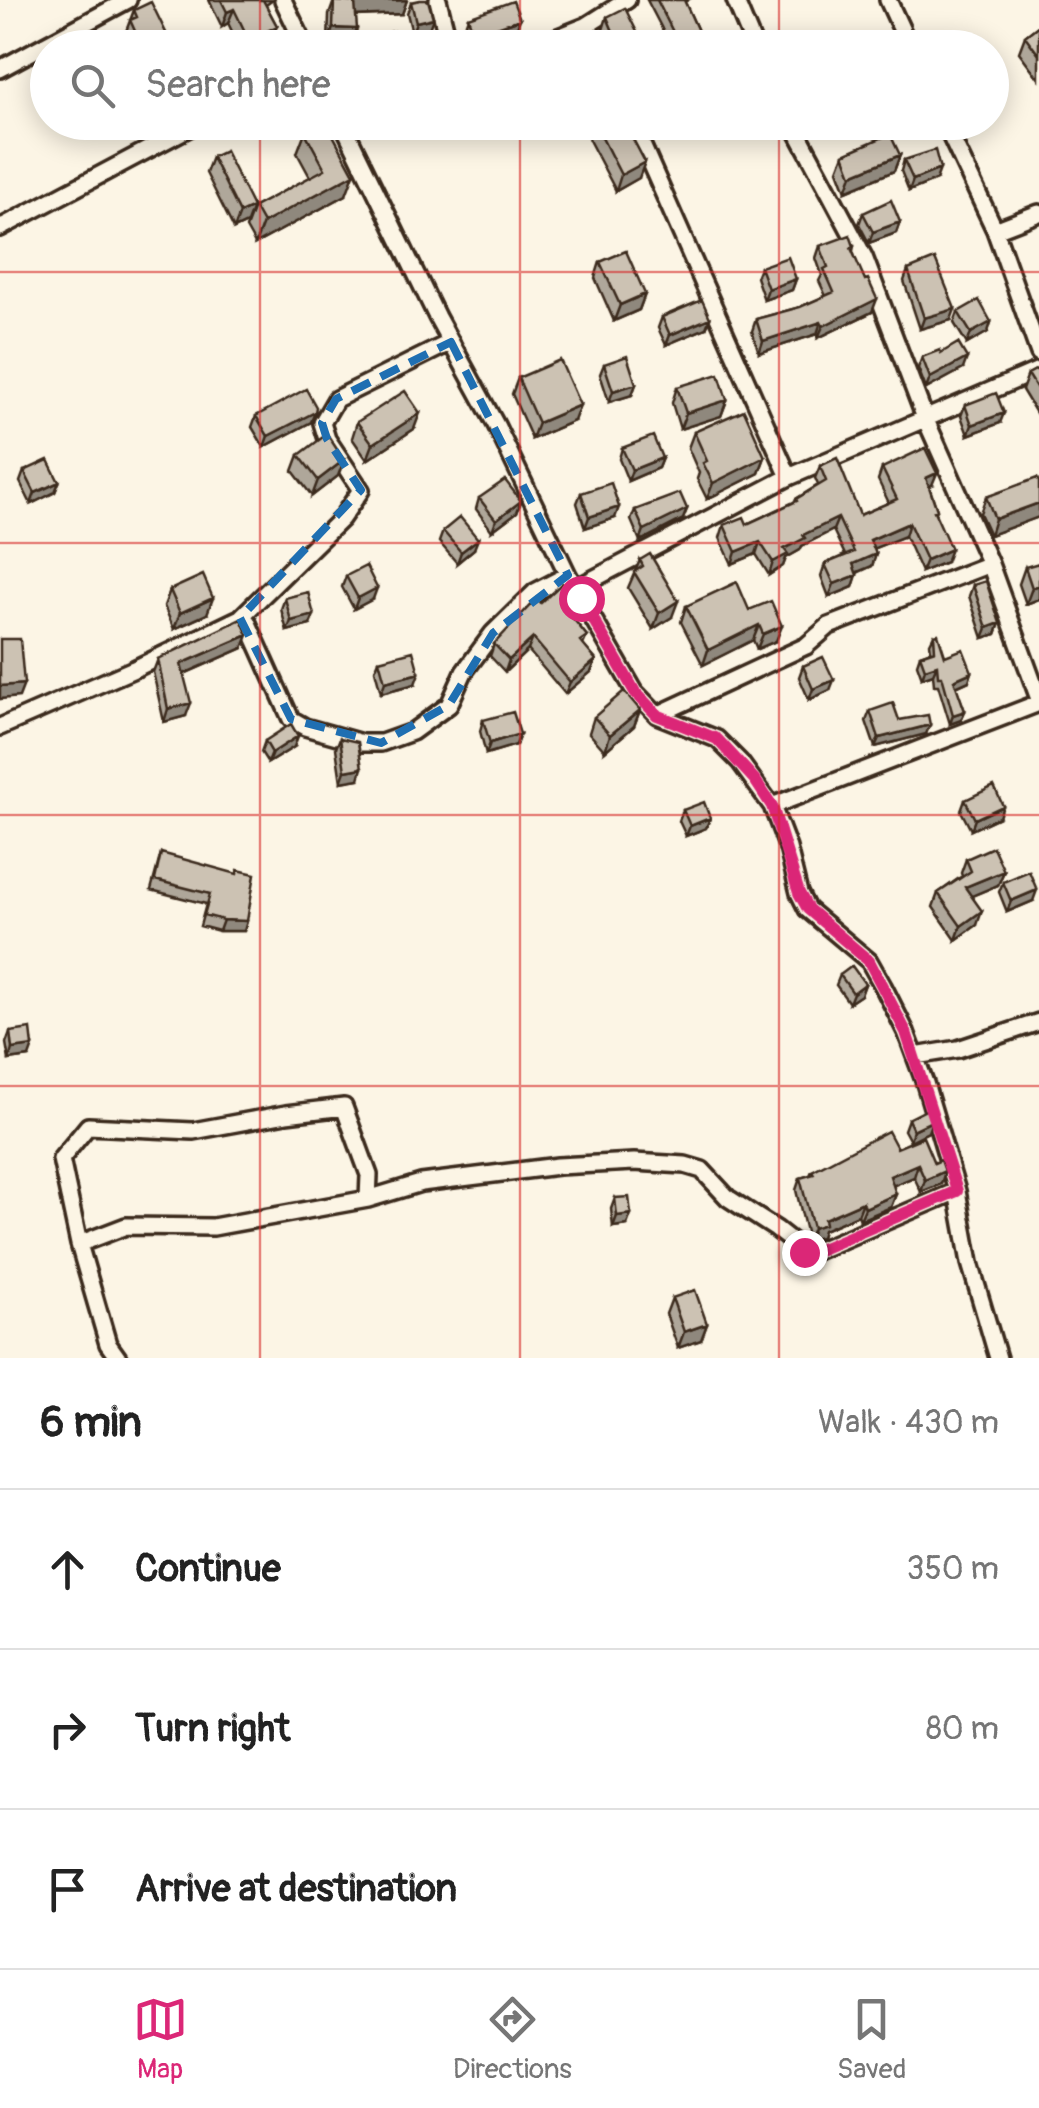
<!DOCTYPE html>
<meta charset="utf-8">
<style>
:root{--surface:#fff;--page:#f6f6f6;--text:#222;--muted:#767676;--line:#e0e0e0;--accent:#db2777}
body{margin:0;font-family:Pangolin,sans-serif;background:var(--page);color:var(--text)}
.stop{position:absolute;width:30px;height:30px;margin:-22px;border:8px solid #db2777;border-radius:50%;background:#fff}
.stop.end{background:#db2777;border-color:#fff;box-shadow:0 2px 10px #0008}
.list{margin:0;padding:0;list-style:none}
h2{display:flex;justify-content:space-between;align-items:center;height:130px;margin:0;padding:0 40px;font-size:42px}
h2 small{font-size:32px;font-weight:400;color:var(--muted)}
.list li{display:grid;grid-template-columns:65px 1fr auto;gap:30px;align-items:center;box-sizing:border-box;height:160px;padding:0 40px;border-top:2px solid var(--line)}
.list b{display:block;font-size:38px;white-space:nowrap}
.list em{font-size:32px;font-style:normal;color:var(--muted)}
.icon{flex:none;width:55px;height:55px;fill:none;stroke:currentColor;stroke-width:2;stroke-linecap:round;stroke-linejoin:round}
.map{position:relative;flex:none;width:1039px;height:1358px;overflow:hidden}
.search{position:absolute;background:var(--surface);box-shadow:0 5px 25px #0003;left:30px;right:30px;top:30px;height:110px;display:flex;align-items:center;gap:25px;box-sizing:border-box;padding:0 35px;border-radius:55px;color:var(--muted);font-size:38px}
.sheet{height:610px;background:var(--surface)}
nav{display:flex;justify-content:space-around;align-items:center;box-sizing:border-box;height:140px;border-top:2px solid var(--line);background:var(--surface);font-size:28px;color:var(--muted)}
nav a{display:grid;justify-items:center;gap:5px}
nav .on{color:var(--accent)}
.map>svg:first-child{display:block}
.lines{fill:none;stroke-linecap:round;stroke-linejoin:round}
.street-casing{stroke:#3b2a1e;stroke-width:22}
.street{stroke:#fcf5e5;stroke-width:15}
.wall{fill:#afa79a;stroke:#3b2a1e;stroke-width:2.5}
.shaded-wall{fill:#8f887d;stroke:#3b2a1e;stroke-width:2.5}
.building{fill:#ccc2b3;stroke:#3b2a1e;stroke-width:2.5}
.route{stroke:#db2777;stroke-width:12}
.marked{fill:none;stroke:#1f6fb2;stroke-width:8;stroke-dasharray:20 12;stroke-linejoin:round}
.grid{fill:none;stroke:#d62828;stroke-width:2.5;stroke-opacity:0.55}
</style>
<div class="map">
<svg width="1039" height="1358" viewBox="0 0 1039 1358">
<rect width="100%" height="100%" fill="#fcf5e5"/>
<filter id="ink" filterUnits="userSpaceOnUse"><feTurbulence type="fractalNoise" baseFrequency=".01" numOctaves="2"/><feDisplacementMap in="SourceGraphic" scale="20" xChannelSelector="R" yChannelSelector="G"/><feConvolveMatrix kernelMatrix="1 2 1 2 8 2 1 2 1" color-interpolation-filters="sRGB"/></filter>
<g filter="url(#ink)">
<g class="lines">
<!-- street casing -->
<g class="street-casing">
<path id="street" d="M283 0 306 48
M438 0 450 48
M735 0 755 48
M888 0 910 48
M586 26 596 48
M531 48 586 26 627 0
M0 69 128 0
M342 122 437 317 496 425 568 575 635 692 657 715 717 739 740 762 772 806 788 848 799 893 807 909 869 961 883 986 906 1032 925 1083 957 1191 970 1263 998 1358
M632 122 789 477
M792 122 864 257 925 418 990 564 1039 699
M944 122 995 230 1039 353
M0 228 200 122
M995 230 1039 213
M576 588 789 477 1039 370
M240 618 247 621 291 719 305 727 362 743H381L412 732 449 705 464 672 493 633 535 592 568 575
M657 715 806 646 829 626 990 564
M0 727 134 669 240 618 341 519 361 490 327 439 322 423 336 399 451 342
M772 806 1039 703
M915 1056 958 1049 1039 1022
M79 1244 61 1159 88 1126 193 1131 286 1114 344 1107 369 1175 368 1199
M118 1358 108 1344 79 1244 126 1226 213 1227 368 1199 421 1183 558 1166 634 1162 685 1165 702 1170 728 1198 776 1229 804 1251 814 1252 957 1191"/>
</g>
<!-- street -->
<use href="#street" class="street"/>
</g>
<!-- wall -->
<path class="wall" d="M209 0H273L266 5 277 26 240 48 228 23 222 27Z
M339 0H407L402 14 356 16 352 43 328 42 329 15 334 1H340Z
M647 0H688L685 2 702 40 700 48H672Z
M411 2 429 29 412 33 407 13Z
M134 10 171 43 169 48H132L125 34Z
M468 17 514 35 477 48H467L462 33Z
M607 17 645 48H608L602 33Z
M1039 25V79L1019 52 1025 36Z
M582 122H624L639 178 616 191 581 125Z
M305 132 346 195 255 244 246 228 254 207 310 177 297 153Z
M844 154 900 155 894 171 846 191 838 170Z
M212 157 247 223 234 229 206 173Z
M904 160 936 180 909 191 901 171Z
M863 213 900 222 896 233 869 243 859 224Z
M820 246H854L853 251 872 312 818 338 817 334 759 353 752 331 756 319 800 307 826 296 819 281 822 275 816 258Z
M600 262 645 294 639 310 614 321 595 278Z
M760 267 796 279 792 290 764 300 756 277Z
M908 270 951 320 920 329 904 281Z
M958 312 991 322 988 332 967 344 954 323Z
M662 317 710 318 706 328 666 345 658 328Z
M941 353 963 369 926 389 918 368 922 357Z
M604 364 636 384 632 395 609 402 600 374Z
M1039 368V418L1022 390 1028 374Z
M518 378 574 421 532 439 512 394Z
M677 387 727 400 721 416 680 429 672 403Z
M965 405 1000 423 968 435 961 416Z
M256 416 311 422 264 447 252 427Z
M357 422 414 429 367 460 352 438Z
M694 432 765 457 759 473 707 499 697 479 699 473 688 448Z
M622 448 662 458 658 468 628 481 619 459Z
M299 455 338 476 312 496 293 471Z
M820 466 860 515 889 503 878 480 882 468 932 485 929 486 937 510 935 515 946 562 921 572 905 536 874 548 876 554 872 566 857 573 853 587 829 597 821 576 825 564 845 555 833 530 802 546 800 550 786 558 783 566 769 575 756 554 732 564 720 538 724 525 747 524 794 502 796 499 818 485 815 478Z
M24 471 59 482 55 492 31 504 20 482Z
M1039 482V517L990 535 980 513 986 497Z
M581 493 615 518 585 528 577 503Z
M479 498 521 501 517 512 492 531 476 509Z
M687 509 683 519 640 541 631 520 635 510Z
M443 531 474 549 457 563 439 542Z
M640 560 672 617 653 629 628 588Z
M1025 567 1039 599 1026 604 1019 584Z
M346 576 373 599 354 609 342 587Z
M973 585 1000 623 996 634 983 638 969 596Z
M170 590 207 614 174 629 164 606Z
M285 598 310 625 287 631 281 609Z
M541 603 574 612 571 616 587 636 583 645 596 660 591 672 565 694 528 650 505 672 490 656 494 644Z
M686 606 749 610 776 641 757 649 753 640 703 665 681 622Z
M934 635 945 656 972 672 969 681 956 687 965 711 961 720 950 724 938 685H934L933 674 922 678 917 664 920 655 931 651 930 643Z
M243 648 184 674 186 716 164 722 153 672 158 659Z
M379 660 415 684 381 693 375 670Z
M803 666 830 690 809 700 799 677Z
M640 710 634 726 605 751 589 733 594 717Z
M870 711 899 720 926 734 875 747 866 721Z
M483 720 520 734 516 745 486 754 480 731Z
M340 738 359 779 341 782 336 748Z
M265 741 294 747 268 763 261 752Z
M965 800 999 817 971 830 961 811Z
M683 810 710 818 706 828 686 836 679 821Z
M161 853 247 921 244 931H219L200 926 206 904 151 890Z
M966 859 1004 871 998 885 971 896 977 925 956 940 933 907 938 893 962 876 961 873Z
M1003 882 1033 901 1007 912 999 892Z
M840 975 865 984 861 995 849 1003 836 985Z
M10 1032 29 1057 9 1060 6 1043Z
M908 1119 928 1132 910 1141 904 1130Z
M897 1148 934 1163 945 1171 941 1184 921 1192 914 1177 893 1185 896 1194 891 1207 860 1220 858 1215 823 1230 821 1237 808 1240 796 1190 800 1178 810 1175 812 1171Z
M615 1198 627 1225 613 1227 611 1209Z
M672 1298 707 1324 701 1340 678 1348 666 1314Z"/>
<!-- shaded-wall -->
<path class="shaded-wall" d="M407 0 402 14 350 16 355 2Z
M234 9 228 23 222 27 227 12Z
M433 18 429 29 412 33 416 22Z
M520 19 514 35 477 48H470L474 35Z
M277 26 271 41 267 31Z
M333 28 357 29 352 43 328 42Z
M702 40 700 48H686Z
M900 155 894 171 846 191 852 175Z
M645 162 639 178 616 191 621 175Z
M940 169 936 180 909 191 913 180Z
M354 174 346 195 255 244 263 223Z
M253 207 247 223 234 229 240 213Z
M900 222 896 233 869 243 873 232Z
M796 279 792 290 764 300 768 289Z
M645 294 639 310 614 321 620 305Z
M877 299 872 312 818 338 823 326Z
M955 309 951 320 920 329 924 318Z
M710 318 706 328 666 345 670 335Z
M821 322 817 334 759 353 763 341Z
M991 322 988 332 967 344 971 333Z
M967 358 963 369 926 389 930 378Z
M636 384 632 395 609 402 613 391Z
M727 400 721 416 680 429 686 413Z
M580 405 574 421 532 439 538 423Z
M315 412 311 422 264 447 268 436Z
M420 413 414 429 367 460 373 444Z
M1004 413 1000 423 968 435 972 425Z
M765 457 759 473 707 499 713 483Z
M662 458 658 468 628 481 632 470Z
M344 460 338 476 312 496 318 480Z
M937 473 932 485 921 490 926 478Z
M59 482 55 492 31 504 35 493Z
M521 501 517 512 492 531 496 520Z
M1039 503V517L990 535 995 519Z
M619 507 615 518 585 528 589 517Z
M687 509 683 519 640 541 644 530Z
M838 518 833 530 802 546 800 550 786 558 783 566 769 575 773 562 784 549 803 535Z
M909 523 905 536 865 552 870 540Z
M478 539 474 549 457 563 461 552Z
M760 542 756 554 732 564 736 552Z
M951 549 946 562 921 572 926 560Z
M876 554 872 566 848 576 853 564Z
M857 575 853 587 829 597 834 584Z
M1039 585V599L1026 604 1032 588Z
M377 588 373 599 354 609 358 598Z
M213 598 207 614 174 629 180 613Z
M579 600 574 612 563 623 567 611Z
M678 601 672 617 653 629 659 613Z
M314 615 310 625 287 631 291 621Z
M1000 623 996 634 983 638 987 628Z
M759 625 753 640 703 665 708 650Z
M782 626 776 641 757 649 763 634Z
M248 635 243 648 177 677 181 664Z
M533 638 528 650 505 672 509 660Z
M596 660 591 672 565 694 570 682Z
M937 665 933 674 922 678 925 669Z
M972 672 969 681 951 689 954 680Z
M419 673 415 684 381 693 385 682Z
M834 680 830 690 809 700 813 689Z
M24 684 19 697 0 699V686Z
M191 703 186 716 164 722 168 709Z
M640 710 634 726 605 751 610 735Z
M965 711 961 720 950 724 953 715Z
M930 725 926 734 875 747 879 738Z
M520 734 516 745 486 754 490 743Z
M298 736 294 747 268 763 272 753Z
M362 768 359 779 341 782 345 771Z
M1003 806 999 817 971 830 975 819Z
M710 818 706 828 686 836 690 826Z
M1004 871 998 885 960 901 965 887Z
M1037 890 1033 901 1007 912 1011 901Z
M982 911 977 925 956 940 961 926Z
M223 920 247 921 244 931H219Z
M865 984 861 995 849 1003 853 993Z
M33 1046 29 1057 9 1060 12 1049Z
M932 1121 928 1132 910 1141 913 1130Z
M918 1164 914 1177 885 1189 890 1176Z
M945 1171 941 1184 921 1192 925 1180Z
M896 1194 891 1207 860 1220 865 1208Z
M863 1202 858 1215 823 1230 821 1237 808 1240 813 1228 824 1219Z
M631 1214 627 1225 613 1227 617 1216Z
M707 1324 701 1340 678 1348 684 1332Z"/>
<!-- building -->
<path class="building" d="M221 0H263L277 26 267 31 276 48H240L250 42 234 9 227 12Z
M349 0H407L355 2 357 29 333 28 334 1 350 2Z
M420 0H428L433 18 416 22 411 2Z
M657 0H684L702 40 686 48H681Z
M513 1 520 19 474 35 468 17Z
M151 2 171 43 160 48H132L139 40 130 20 137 17 134 10Z
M625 8 645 48H620L607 17Z
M1039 25V55L1025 36Z
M394 31 398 48H374L371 37Z
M834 36 839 48H802Z
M322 122H326L354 174 263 223 254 207 325 169 305 132Z
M594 122H624L645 162 621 175Z
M890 134 900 155 852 175 844 154Z
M935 150 940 169 913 180 904 160Z
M225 151 253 207 240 213 212 157Z
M891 200 900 222 873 232 863 213Z
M850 235 854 246 851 248 865 280 868 279 877 299 823 326 821 322 763 341 756 319 800 307 834 292 824 269 828 267 820 246Z
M626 251 645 294 620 305 600 262Z
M788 257 796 279 768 289 760 267Z
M935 259 955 309 924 318 908 270Z
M702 300 710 318 670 335 662 317Z
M979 300 991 322 971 333 958 312Z
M958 343 967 358 930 378 922 357 940 350 941 353Z
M627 356 636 384 613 391 604 364Z
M560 360 580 405 538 423 518 378Z
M1039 368V392L1028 374Z
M719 374 727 400 686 413 677 387Z
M306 389 316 407 315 412 268 436 256 416Z
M405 391 420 413 373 444 357 422Z
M996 393 1004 413 972 425 965 405Z
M744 410 765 457 713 483 703 463 707 461 694 432Z
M327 434 344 460 318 480 299 455Z
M653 436 662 458 632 470 622 448Z
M925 448 937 473 926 478 937 510 934 511 951 549 926 560 909 523 870 540 876 554 853 564 857 575 834 584 825 564 854 552 838 518 803 535 805 538 784 549 788 554 773 562 760 542 736 552 724 525 744 517 747 524 797 501 796 499 826 481 820 466 837 458 860 515 897 499 882 468Z
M48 460 59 482 35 493 24 471Z
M1037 478 1039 482V503L995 519 986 497Z
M505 480 521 501 496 520 479 498Z
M611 483 619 507 589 517 581 493Z
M680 493 687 509 644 530 635 510Z
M460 517 478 539 461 552 443 531Z
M650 554 678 601 659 613 634 572 643 566 640 560Z
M1039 563V585L1032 588 1025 567Z
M366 566 377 588 358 598 346 576Z
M203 575 213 598 180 613 170 590Z
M986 581 1000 623 987 628 973 585Z
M737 582 749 610 771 601 782 626 763 634 759 625 708 650 686 606Z
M562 583 579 600 567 611 587 636 580 641 596 660 570 682 533 638 509 660 494 644 537 598 541 603Z
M308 592 314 615 291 621 285 598Z
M241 619 248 635 181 664 191 703 168 709 158 659Z
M938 634 945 656 963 649 972 672 954 680 965 711 953 715 942 676H938L937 665 925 669 920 655 935 650 934 635Z
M0 639H20L24 684 0 686Z
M413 651 419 673 385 682 379 660Z
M823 657 834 680 813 689 803 666Z
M624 691 640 710 610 735 594 717Z
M893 703 899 720 928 715 930 725 879 738 870 711Z
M513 712 520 734 490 743 483 720Z
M291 724 298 736 272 753 265 741Z
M340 738 358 742 362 768 345 771Z
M994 786 1003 806 975 819 965 800Z
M704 802 710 818 690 826 683 810Z
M993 847 1004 871 965 887 982 911 961 926 938 893 971 871 966 859Z
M161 853 237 874 238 870 255 874 247 921 223 920 204 915 210 894 155 880Z
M1029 871 1037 890 1011 901 1003 882Z
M852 966 865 984 853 993 840 975Z
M31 1029 33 1046 12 1049 10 1032Z
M928 1109 932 1121 913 1130 908 1119Z
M888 1131 897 1148 923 1137 934 1163 941 1160 945 1171 925 1180 918 1164 890 1176 896 1194 865 1208 863 1202 824 1219 825 1224 813 1228 800 1178 814 1174 812 1171Z
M629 1197 631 1214 617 1216 615 1198Z
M695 1290 707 1324 684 1332 672 1298Z"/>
</g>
<g class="lines" filter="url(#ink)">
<!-- route -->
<path class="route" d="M581 598 635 692 657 715 717 739 755 780 772 806 799 893 808 909 869 961 906 1032 957 1191 814 1252H804"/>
</g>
<!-- marked area -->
<path class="marked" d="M451 342 568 575 493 633 449 705 381 743 291 719 240 618 361 490 327 439 322 423 336 399Z"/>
<!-- grid -->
<path class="grid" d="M260 0V48M520 0V48M779 0V48M260 122V1358M520 122V1358M779 122V1358M0 272H1039M0 543H1039M0 815H1039M0 1086H1039"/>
</svg>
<div class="stop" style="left:581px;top:598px"></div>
<div class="stop end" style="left:804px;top:1252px"></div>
<div class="search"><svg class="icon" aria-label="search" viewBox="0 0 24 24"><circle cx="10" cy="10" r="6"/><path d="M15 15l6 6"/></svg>Search here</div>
</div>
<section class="sheet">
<h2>6 min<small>Walk · 430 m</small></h2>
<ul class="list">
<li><svg class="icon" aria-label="ahead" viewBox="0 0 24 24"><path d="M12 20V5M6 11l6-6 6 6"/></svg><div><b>Continue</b></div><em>350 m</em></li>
<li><svg class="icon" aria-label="right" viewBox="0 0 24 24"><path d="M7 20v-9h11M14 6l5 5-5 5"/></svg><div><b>Turn right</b></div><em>80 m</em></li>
<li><svg class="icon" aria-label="arrive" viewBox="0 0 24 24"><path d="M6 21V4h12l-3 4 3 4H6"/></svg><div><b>Arrive at destination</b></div></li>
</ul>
</section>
<nav>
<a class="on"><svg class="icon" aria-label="map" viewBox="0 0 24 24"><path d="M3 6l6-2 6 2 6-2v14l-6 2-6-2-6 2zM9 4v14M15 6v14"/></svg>Map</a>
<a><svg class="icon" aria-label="directions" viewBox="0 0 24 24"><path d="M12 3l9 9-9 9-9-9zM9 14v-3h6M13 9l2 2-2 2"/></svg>Directions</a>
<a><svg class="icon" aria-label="saved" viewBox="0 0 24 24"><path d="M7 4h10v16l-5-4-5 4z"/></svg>Saved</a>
</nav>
